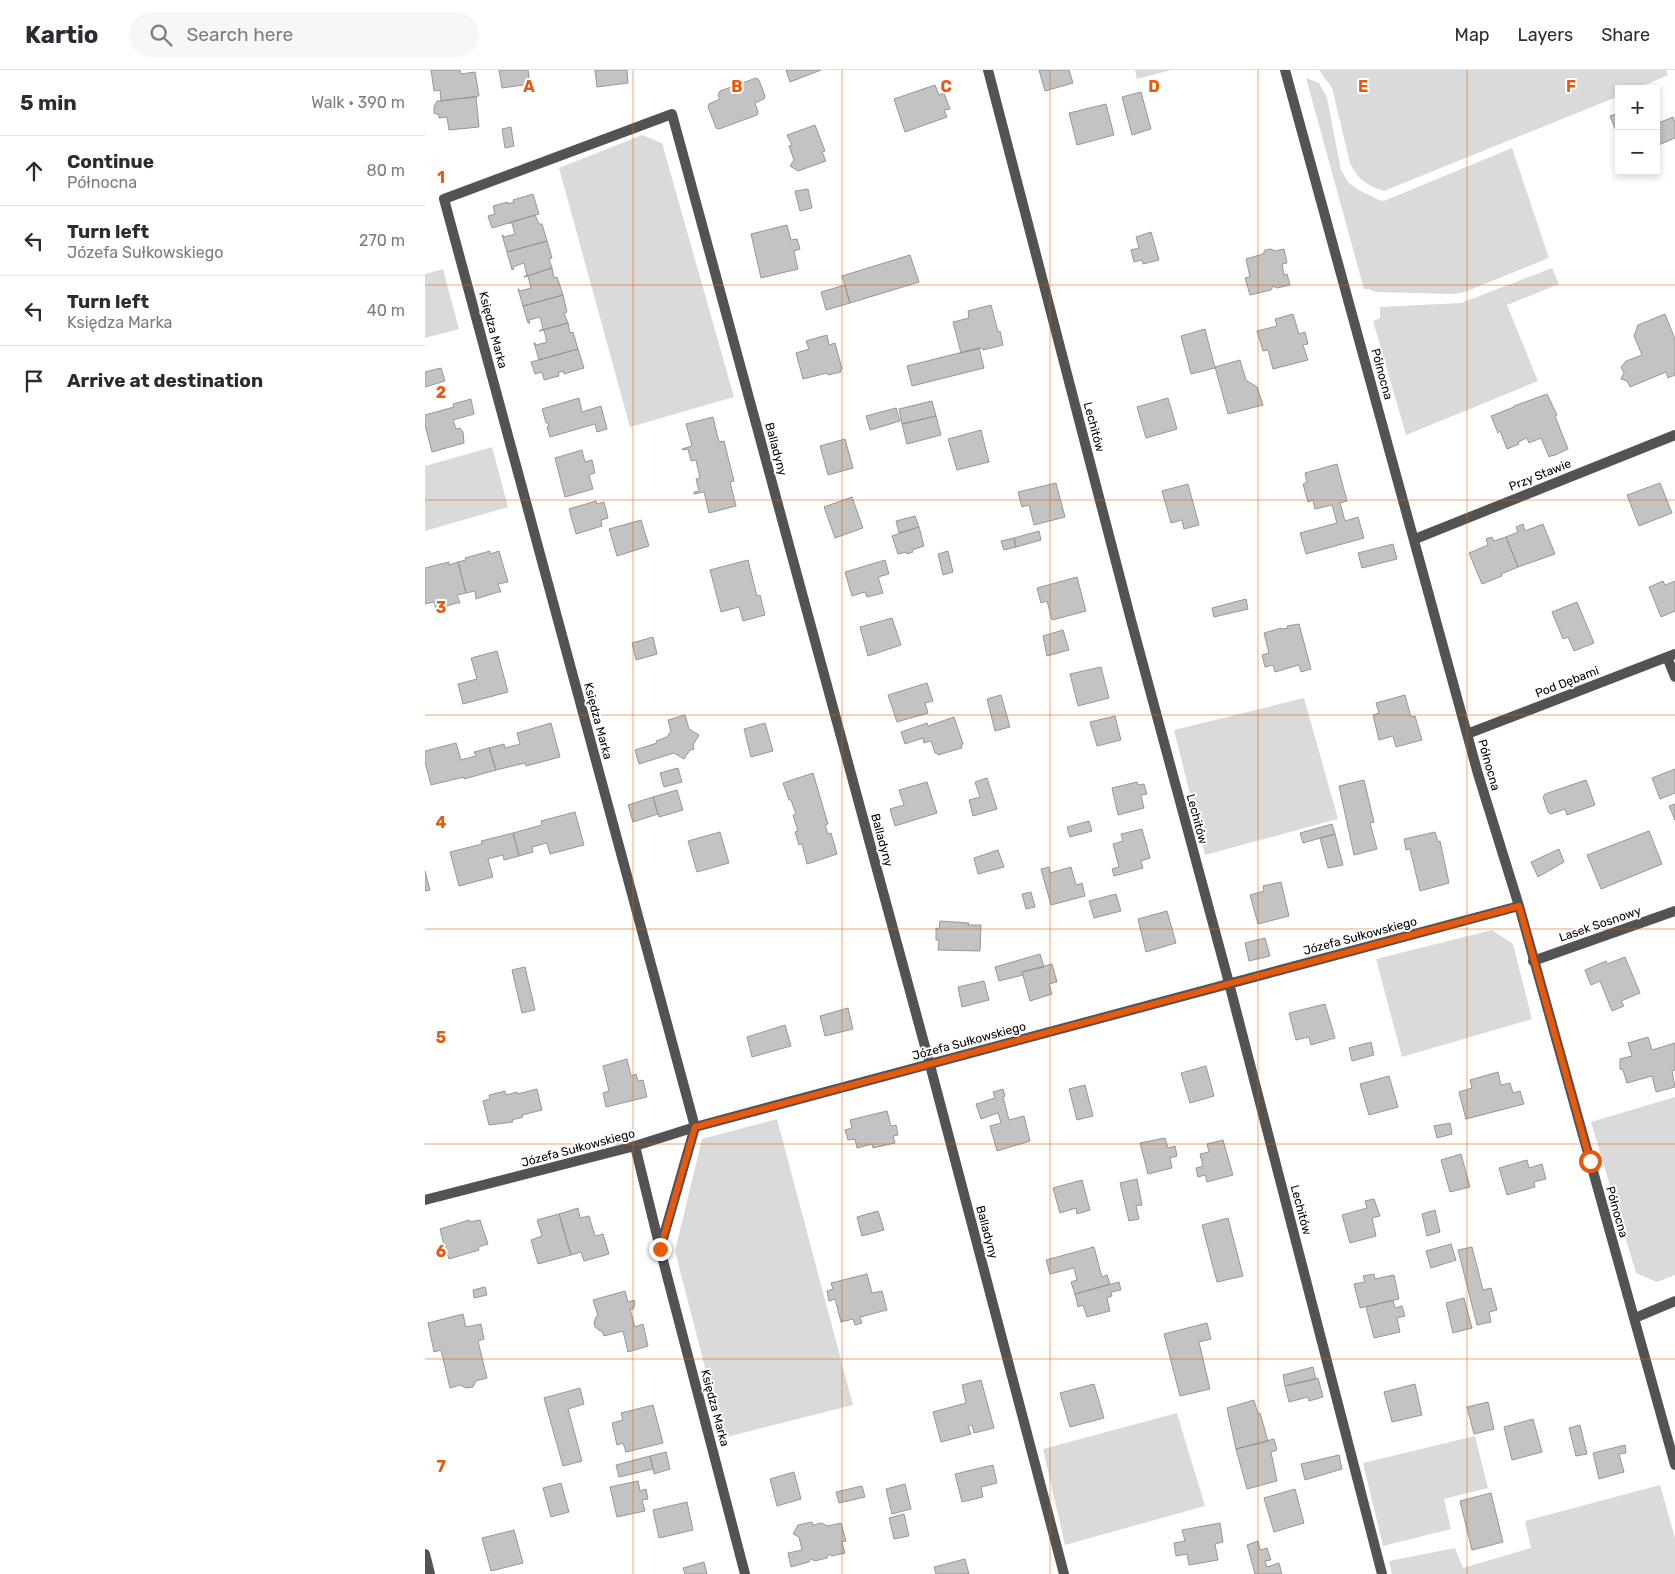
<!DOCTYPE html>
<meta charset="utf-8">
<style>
:root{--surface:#fff;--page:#f7f7f7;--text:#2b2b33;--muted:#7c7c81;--line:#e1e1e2}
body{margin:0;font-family:Rubik,sans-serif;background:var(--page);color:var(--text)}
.controls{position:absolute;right:15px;top:15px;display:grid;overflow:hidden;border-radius:0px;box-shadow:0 2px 8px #0003}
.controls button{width:45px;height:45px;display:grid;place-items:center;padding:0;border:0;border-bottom:1px solid var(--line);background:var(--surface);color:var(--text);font:25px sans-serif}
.stop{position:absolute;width:15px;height:15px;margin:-11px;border:4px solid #ea580c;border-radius:50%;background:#fff}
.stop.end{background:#ea580c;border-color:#fff;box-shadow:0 1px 5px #0008}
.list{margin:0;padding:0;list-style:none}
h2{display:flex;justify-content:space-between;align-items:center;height:65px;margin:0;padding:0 20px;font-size:21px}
h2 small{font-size:16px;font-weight:400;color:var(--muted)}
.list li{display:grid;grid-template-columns:32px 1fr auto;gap:15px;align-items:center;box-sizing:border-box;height:70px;padding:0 20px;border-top:1px solid var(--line)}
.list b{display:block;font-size:19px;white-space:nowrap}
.list p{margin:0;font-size:16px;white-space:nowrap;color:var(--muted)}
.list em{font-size:16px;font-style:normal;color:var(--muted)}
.icon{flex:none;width:28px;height:28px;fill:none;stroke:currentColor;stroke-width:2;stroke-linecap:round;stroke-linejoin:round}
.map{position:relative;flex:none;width:1250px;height:1504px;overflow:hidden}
header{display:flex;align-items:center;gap:30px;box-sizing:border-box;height:70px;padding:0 25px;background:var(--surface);border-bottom:1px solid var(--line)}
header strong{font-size:24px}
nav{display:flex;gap:28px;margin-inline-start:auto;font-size:18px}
.search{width:350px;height:45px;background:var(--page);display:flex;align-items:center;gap:12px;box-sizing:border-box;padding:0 18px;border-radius:28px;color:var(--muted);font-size:19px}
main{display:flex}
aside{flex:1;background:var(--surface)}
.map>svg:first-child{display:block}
.green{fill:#dadada}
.building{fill:#c3c3c3;stroke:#979797}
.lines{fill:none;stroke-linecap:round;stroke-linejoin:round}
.minor{stroke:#535353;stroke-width:10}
.route{stroke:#ea580c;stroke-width:6}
.grid{fill:none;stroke:#e8590c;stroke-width:1;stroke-opacity:0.55}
.labels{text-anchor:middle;stroke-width:4;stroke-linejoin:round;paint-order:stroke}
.street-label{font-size:12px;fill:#000;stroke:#fff}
.grid-label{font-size:16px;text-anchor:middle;font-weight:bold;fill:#e8590c;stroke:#fff;stroke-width:4;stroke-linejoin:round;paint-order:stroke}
</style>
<header>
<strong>Kartio</strong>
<div class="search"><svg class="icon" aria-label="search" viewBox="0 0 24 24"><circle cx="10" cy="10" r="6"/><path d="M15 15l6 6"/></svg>Search here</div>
<nav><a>Map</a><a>Layers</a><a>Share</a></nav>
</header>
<main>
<aside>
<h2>5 min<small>Walk · 390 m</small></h2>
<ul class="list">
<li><svg class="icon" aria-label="ahead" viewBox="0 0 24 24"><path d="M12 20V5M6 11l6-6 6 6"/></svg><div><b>Continue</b><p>Północna</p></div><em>80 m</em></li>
<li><svg class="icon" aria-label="left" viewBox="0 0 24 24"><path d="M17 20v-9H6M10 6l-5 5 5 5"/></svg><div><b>Turn left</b><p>Józefa Sułkowskiego</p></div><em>270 m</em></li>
<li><svg class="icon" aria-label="left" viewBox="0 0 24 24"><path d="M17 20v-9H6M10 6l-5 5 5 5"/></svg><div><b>Turn left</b><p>Księdza Marka</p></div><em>40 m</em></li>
<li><svg class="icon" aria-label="arrive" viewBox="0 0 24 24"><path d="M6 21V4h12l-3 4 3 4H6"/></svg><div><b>Arrive at destination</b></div></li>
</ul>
</aside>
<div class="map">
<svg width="1250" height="1504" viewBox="0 0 1250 1504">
<rect width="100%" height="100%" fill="#fff"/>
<!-- green -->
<path class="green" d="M710 0H746L712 9Z
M894 0H1241L1243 5 1211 19H1194V26L959 121C943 116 933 110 925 93L907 18Z
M881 8 894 13 902 28 916 100 923 112 932 119 954 130 959 131 1087 78 1124 188 1040 222 1027 224 951 222 944 219H939Z
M217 65 237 73 309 327 205 357 134 98Z
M1127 198 1134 214 1082 235 1113 311 981 365 948 251 955 248V237L1036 233Z
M18 199 34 259 0 268V204Z
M67 377 83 437 0 461V396Z
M879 628 913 749 780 785 749 660Z
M1067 860 1088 874 1107 949 977 987 951 889Z
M1250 1027V1205L1232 1212 1211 1203 1166 1052Z
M352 1049 428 1335 298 1368 250 1181 277 1069Z
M752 1343 780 1436 640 1475 618 1379Z
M1050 1366 1063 1418 1019 1429 1026 1459 958 1476 938 1393Z
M1235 1415 1250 1468V1504H967L964 1491 1030 1478 1038 1498 1106 1478 1100 1451Z"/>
<!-- building -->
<path class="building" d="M6 0H35L36 4 50 2 54 26 16 31 15 20 9 21Z
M74 0H103L105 14 77 18Z
M170 0H202L203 13 172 17Z
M361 0H396L365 12Z
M614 0H644L648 13 620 21Z
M331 8 334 10 340 26 339 29 330 33 333 42 332 45 294 59 291 58 283 37 284 34 295 29 293 25 295 21Z
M510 15 514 25 519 23 525 39 519 40 522 47 480 62 469 29Z
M716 22 726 59 707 65 697 27Z
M51 27 54 57 24 60 22 47 14 48V45L9 43V37L12 31Z
M681 34 689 65 652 75 644 43Z
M1194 43V68L1185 46Z
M1248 47 1250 52V68L1231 76V54Z
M390 55 400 81 397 82 401 91 373 101 365 96 369 90 364 76 367 75 362 65Z
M86 57 89 76 80 78 77 59Z
M383 119 387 138 375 141 370 121Z
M108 124 114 144 67 158 63 146 70 144 68 136 83 132V134L89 132 88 130Z
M110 145 114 154H117L122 171 82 182 77 165H78L79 167 90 164 87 153H83Z
M362 155 366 170 372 169 375 179 369 181 373 199 336 208 326 164Z
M726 162 734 190 718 194 717 190 709 192 706 180 714 178 711 167Z
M122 171 127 188 124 189 127 198 99 207 102 205 99 193 88 197 89 199 87 200 82 182Z
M846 179 850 181 859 179 862 193 857 194 859 205 862 204 865 215 852 218 848 216 846 220 825 225 820 208 825 207 821 189 838 184 840 180Z
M485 185 494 212 425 233 417 206Z
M127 198 129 208 132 207 138 225 98 236 93 219H94L95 221 106 218 103 206 99 207Z
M420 215 425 233 401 240 396 222Z
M138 225 142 242 139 243 143 253 114 261 118 259 115 247 104 250 105 253H103L98 236Z
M566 235 573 262 575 261 578 275 558 280 557 278 536 283 528 252 544 248 543 241Z
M868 244 874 264 880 262 883 274 878 275 883 290 848 299 843 280 838 281 832 261 852 256 850 249Z
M1240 244 1250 269V305L1243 308 1241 302 1205 317 1202 311 1196 309 1199 303 1196 297 1201 291 1217 285 1209 266 1213 255Z
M143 253 145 263 148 262 153 279 114 290 109 273H110L111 275 122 272 119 260 114 261Z
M780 259 790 298 766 304 756 266Z
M402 265 404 275 410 273 417 299 415 300 416 302 403 305 402 303 378 309 371 283 384 279 381 271Z
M554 278 559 298 487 316 482 296Z
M153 279 159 298 139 304 138 301 133 303 134 306 119 310 117 302 110 304 106 292Z
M815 290 821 310 832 317 838 335 803 344 790 297Z
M16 298 20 311 0 317V302Z
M1122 324 1132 345 1130 346 1143 379 1128 386V385L1124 387 1116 368 1104 373 1102 368 1093 372 1094 374 1082 379 1075 361 1073 363 1066 346 1089 337V336Z
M154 328 157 342 176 336 182 359 172 362 170 354 125 367 122 357 124 356 123 353H121L117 339Z
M743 328 752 359 721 368 712 337Z
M46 329 49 344 28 350 31 359 35 358 38 362 39 373 7 382 0 355V345L29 337 28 334Z
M507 331 511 346 477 354 474 339Z
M471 338 475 351 445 360 441 346Z
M511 346 516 365 482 374 477 354Z
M288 347 294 372 299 371 309 411 305 412 311 436 284 443 279 422 269 424V422L274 421 271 409 275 408 271 390 266 391 263 379 258 380 257 379 267 376 261 354Z
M556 360 564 392 532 400 523 369Z
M420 369 428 398 403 405 395 376Z
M157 380 160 392 167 390 170 403 164 405 168 419 140 427 130 388Z
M912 394 922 431 915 433 920 451 933 447 939 468 881 484 875 463 912 453 907 435 890 439 888 430 883 432 878 414 882 412 880 403Z
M631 413 640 447 609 455 604 435 597 437 593 422Z
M1235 413 1247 443 1214 456 1202 425Z
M763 414 774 455 759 459 757 450 746 453 737 421Z
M427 427 438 458 410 468 399 437Z
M171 431 172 434 179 432 183 448 176 450 177 456 151 464 144 439Z
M490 446 494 457 474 463 471 451Z
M216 450 224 476 192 486 184 459Z
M1098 454 1100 461 1118 454 1130 484 1093 497 1081 467 1093 462 1091 457Z
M494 457 499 476 487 480 488 482 482 484 481 482 473 484 467 466Z
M614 461 616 470 591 477 589 468Z
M1067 467 1069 471 1081 467 1093 497 1076 504 1077 506 1057 514 1044 483 1063 475 1061 469Z
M589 468 591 477 579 480 576 471Z
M968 474 972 489 937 498 933 483Z
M65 481V484L74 481 83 512 73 514 76 522H73L51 529 50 521 41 523 33 492 41 490 40 488Z
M523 481 528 502 518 505 513 484Z
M323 490 332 526 335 525 340 545 318 551 314 537 296 542 285 500Z
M460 490 464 504 453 507 458 523 442 527 440 522 427 526 420 502Z
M24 492V495L33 492 41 523 32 525 35 533H32L11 539 9 532 0 534V498Z
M652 507 661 541 627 550 622 531 616 533 612 518Z
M1238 511 1240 515 1250 511V541L1236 547 1224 517Z
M821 529 823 539 789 547 787 538Z
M1152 532 1169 573 1149 581 1143 567 1138 569 1127 542Z
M467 548 476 575 443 586 435 557Z
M874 554 886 599 876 602 874 595 850 602 848 595 840 597 837 585 844 583 839 563 856 558 857 559 863 558 862 556Z
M638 560 644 580 622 586 618 566Z
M228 567 232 584 211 590 207 573Z
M72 581 83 622 38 634 33 614 52 609 46 588Z
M676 597 684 628 653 636 645 604Z
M502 613 508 631 500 633 503 643 472 652 463 625Z
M576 625 585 657 570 661 562 629Z
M980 625 986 647 990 646 997 670 971 677 968 666 954 670 948 645 954 643 951 633Z
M260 645 264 659 274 665 268 675 269 679 265 680 259 689 249 683 214 694 210 680 232 673 231 671 242 667 246 661 243 650Z
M690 646 696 670 672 676 665 652Z
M529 647 538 674 536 675 537 678 513 685 512 683H510L506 671 499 673 498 668 480 674 476 662 502 653 503 656Z
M126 653 135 687 101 696 100 693 71 700 64 678 79 674 80 678 95 674 92 663Z
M340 653 348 681 326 687 319 659Z
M31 673 36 690 51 686 49 682 64 678 71 700 39 709V707L6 715 0 692V681Z
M253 698 257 712 239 717 235 703Z
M1250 699V723L1235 729 1227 708Z
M388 703 403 754 400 755 403 764 406 763 412 784 382 794 377 774 374 775 370 762 373 761 368 745 371 744 366 730H364L358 713Z
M562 708 572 739 548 746 544 730 555 727 550 712Z
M939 710 949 752 945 753 952 779 929 785 914 716Z
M1161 710 1170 735 1142 745 1140 739 1126 744 1123 742 1118 727 1120 724Z
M502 712 512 743 470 756 465 739 479 735 474 720Z
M712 712 713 715 719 714 722 724 716 725 719 738 693 745 687 718Z
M252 720 258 740 234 747 228 727Z
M228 727 233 744 208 752 203 735Z
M1250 734V750L1244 736Z
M150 742 159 775 125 784 122 773 107 777 108 782 94 786 88 763 117 755 116 751Z
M664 751 667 761 645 767 642 757Z
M907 754 910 764 878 773 875 763Z
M717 759 725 788 716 791 718 798 689 806 687 799 694 797 688 774 698 771 696 764Z
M1224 761 1237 794 1176 819 1162 785Z
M295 762 304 793 272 802 263 771Z
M1010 762 1013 772 1015 771 1024 813 995 821 985 779 981 780 979 769Z
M88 763 94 786 79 790 78 785 63 789 68 807 34 816 25 782 57 774 56 771Z
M910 764 918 795 903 798 895 768Z
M1134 779 1139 792 1113 807 1106 792Z
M573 780 579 797 553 804 549 788Z
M624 797 625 803 646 797 651 815 657 813 660 826 626 835 616 799Z
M0 801 5 820 0 821Z
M856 812 864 846 833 854 825 825 839 821 838 816Z
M606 822 610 837 601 839 597 824Z
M691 824 696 841 669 848 664 831Z
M742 841 751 873 721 882 713 849Z
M515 851 544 853 543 855H556L555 881 513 880 514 870H511V858L514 859Z
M840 868 845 886 824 891 820 873Z
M615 884 619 897 597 902 598 905 574 911 570 897Z
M1200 887 1215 923 1196 931 1199 936 1187 941 1175 911 1166 915 1160 900 1181 891 1182 894Z
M627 894 632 912 624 914 627 924 605 931 597 902Z
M100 897 110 940 97 943 87 900Z
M559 911 564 930 537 937 533 917Z
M900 934 910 968 886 975 884 967 871 970 864 943Z
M423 938 428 959 400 966 395 946Z
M360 955 366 976 327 987 322 967Z
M1223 967 1227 980 1250 973V1000L1247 1001 1250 1017 1231 1022 1227 1006 1202 1013 1198 1000 1195 999V989L1207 986 1203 973Z
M946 972 949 985 927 991 924 978Z
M202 989 206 1006 211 1004 213 1011 218 1010 222 1027 181 1037 178 1023 184 1021 178 996Z
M781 996 789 1026 765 1033 756 1003Z
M1073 1002 1076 1015 1085 1013 1088 1023 1095 1021 1099 1034 1041 1049 1034 1022 1047 1018 1045 1010Z
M964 1006 973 1037 944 1045 935 1014Z
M660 1015 668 1046 652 1050 644 1019Z
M112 1019 117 1040 97 1045 98 1047 87 1050 88 1052 64 1055 58 1031 65 1029 64 1025 80 1021 81 1025 92 1022V1024Z
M578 1019 580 1026 578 1027 584 1050 599 1046 605 1071 572 1081 565 1056 576 1053 573 1043 556 1049 551 1034 570 1028 568 1022Z
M462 1041 466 1056 471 1055 473 1065 468 1066 470 1073 448 1078 447 1074 432 1078 430 1069 423 1070 420 1060 427 1058 425 1050Z
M1025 1053 1027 1064 1012 1068 1009 1056Z
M740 1068 743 1078 750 1076 752 1086 745 1088 747 1098 723 1104 715 1073Z
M798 1070 808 1105 782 1112 780 1105 773 1107 771 1098 778 1096 775 1084 784 1082 782 1074Z
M1036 1084 1045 1117 1025 1122 1016 1090Z
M1102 1090 1104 1098 1117 1094 1121 1109 1109 1112 1110 1117 1082 1125 1074 1098Z
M712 1109 717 1135 711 1136 714 1149 704 1151 695 1113Z
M657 1110 665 1140 652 1144 651 1138 635 1143 628 1118Z
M949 1129 955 1146 947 1148 951 1166 925 1173 917 1145 942 1138 940 1131Z
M153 1138 155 1148 164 1146 170 1166 178 1164 184 1184 159 1191 156 1182 146 1185 134 1144Z
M1010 1140 1015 1162 1002 1166 997 1144Z
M453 1141 459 1160 437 1166 432 1147Z
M134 1144 146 1185 113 1194 106 1170 117 1166 112 1150Z
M803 1148 818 1206 792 1212 777 1155Z
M44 1150 45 1152 55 1150 63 1174 53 1177 54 1180 24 1189 23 1185 19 1183 17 1178 19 1175 15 1159Z
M1026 1174 1031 1190 1006 1198 1001 1181Z
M669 1177 677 1207 682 1205 685 1214 650 1224 646 1212 652 1210 649 1198 625 1204 621 1190Z
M1047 1177 1058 1220 1066 1218 1072 1240 1064 1242 1066 1252 1052 1255 1033 1180Z
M442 1204 447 1223 457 1221 462 1240 435 1247 437 1253 430 1255 428 1249 416 1252 410 1229 404 1231 402 1221 408 1219 406 1213Z
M949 1204 950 1209 969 1205 974 1229 935 1238 929 1214 940 1212 938 1206Z
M694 1212 696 1220 686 1222 687 1226 682 1228 685 1241 662 1247 658 1235 653 1237 650 1224Z
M60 1217 62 1225 49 1228 48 1220Z
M200 1221 203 1232 209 1230 210 1234 208 1239H205L210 1257 218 1254 223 1276 203 1282 198 1261 179 1266 177 1261H175L170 1257 169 1252 171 1247 173 1246 168 1230Z
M1039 1228 1047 1258 1028 1263 1021 1233Z
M968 1230 970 1238 977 1236 980 1246 972 1248 975 1262 949 1268 941 1237Z
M38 1244 41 1257 56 1254 59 1269 53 1271 62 1308 51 1311 48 1317 41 1318 35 1315 25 1318 16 1280 9 1282 3 1253Z
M782 1253 786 1269 774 1272 785 1319 755 1326 739 1264Z
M888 1297 891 1309 860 1316 858 1305Z
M893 1308 898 1327 884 1331 883 1327 864 1332 860 1316Z
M556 1310 569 1358 549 1363 547 1355 543 1356 546 1364 516 1372 508 1342 541 1333 537 1315Z
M669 1314 679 1348 645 1357 635 1323Z
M990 1314 997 1345 967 1352 959 1322Z
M155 1318 159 1334 143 1339 157 1391 138 1396 119 1328Z
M829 1330 833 1344 835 1343 843 1371 811 1379 802 1338Z
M1063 1332 1069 1359 1049 1364 1042 1337Z
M228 1335 238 1373 201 1382 198 1373 192 1375 187 1353 198 1350 196 1343Z
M1108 1349 1117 1382 1087 1390 1079 1357Z
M1155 1355 1162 1384 1151 1386 1144 1358Z
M849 1369 852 1380 846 1382 852 1411 822 1419 811 1379Z
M1200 1375 1201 1383 1194 1384 1199 1402 1174 1409 1168 1383Z
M241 1382 245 1399 229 1404 225 1386Z
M914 1385 917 1399 880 1410 876 1394Z
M225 1386 228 1399 194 1407 191 1395Z
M568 1395 572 1413 556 1417 558 1427 537 1432 530 1404Z
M369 1402 376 1429 352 1436 345 1409Z
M213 1411 215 1421 221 1419 223 1429 217 1430 220 1441 192 1447 185 1417Z
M136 1413 144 1442 126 1447 118 1418Z
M480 1414 486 1439 467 1444 461 1419Z
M437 1416 440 1427 414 1433 411 1422Z
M870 1419 879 1453 849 1462 839 1428Z
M1066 1423 1078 1472 1047 1480 1035 1431Z
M262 1432 268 1460 234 1468 228 1440Z
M479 1444 484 1466 469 1469 464 1448Z
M387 1452 388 1455 396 1453 403 1456 416 1453 421 1471 417 1472 420 1483 407 1486 404 1484 402 1488 390 1491 386 1489 384 1492 366 1497 363 1483 377 1480 374 1467 368 1464 373 1455Z
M795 1453 798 1472 790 1474 793 1490 764 1495 762 1484 751 1486 749 1473 760 1471 757 1460Z
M89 1460 98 1493 66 1501 57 1468Z
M833 1471 835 1480 842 1478 846 1490 840 1491 842 1497 854 1493 857 1504H830L822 1475Z
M540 1489 544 1504H511L509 1497Z
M279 1492 282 1504H260L258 1498Z"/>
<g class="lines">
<!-- minor -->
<path class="minor" d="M563 0 706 550 804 913 957 1504
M860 0 1053 704 1094 836 1250 1395
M990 469 1250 365
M1242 587 1250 607
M1042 664 1250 584
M1108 891 1250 841
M210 1076 235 1178
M0 1130 210 1076 270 1057 1094 836
M1210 1248 1250 1231
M0 1484 5 1504
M320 1504 235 1179 270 1057 19 129 247 44 505 995 639 1504"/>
</g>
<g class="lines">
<!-- route -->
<path class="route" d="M235 1179 270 1057 1094 836 1165 1091"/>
</g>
<!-- grid -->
<path class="grid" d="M208 0V1504M417 0V1504M625 0V1504M833 0V1504M1042 0V1504M0 215H1250M0 430H1250M0 645H1250M0 859H1250M0 1074H1250M0 1289H1250"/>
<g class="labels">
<!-- street labels -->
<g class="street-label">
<text transform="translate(68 260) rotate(75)" y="4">Księdza Marka</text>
<text transform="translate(957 304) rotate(75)" y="4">Północna</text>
<text transform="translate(669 357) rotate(75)" y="4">Lechitów</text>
<text transform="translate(351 379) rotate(75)" y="4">Balladyny</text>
<text transform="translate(1115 405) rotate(-22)" y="4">Przy Stawie</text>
<text transform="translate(1142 612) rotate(-21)" y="4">Pod Dębami</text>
<text transform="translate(173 651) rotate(75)" y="4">Księdza Marka</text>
<text transform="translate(1064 695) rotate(74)" y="4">Północna</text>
<text transform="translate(772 749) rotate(75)" y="4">Lechitów</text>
<text transform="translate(457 770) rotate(75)" y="4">Balladyny</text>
<text transform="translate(1175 854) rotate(-19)" y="4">Lasek Sosnowy</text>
<text transform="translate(935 866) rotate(-15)" y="4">Józefa Sułkowskiego</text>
<text transform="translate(544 971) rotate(-15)" y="4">Józefa Sułkowskiego</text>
<text transform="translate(153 1078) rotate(-15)" y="4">Józefa Sułkowskiego</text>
<text transform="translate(876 1140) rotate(75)" y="4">Lechitów</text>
<text transform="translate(1192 1142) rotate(74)" y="4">Północna</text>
<text transform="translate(562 1162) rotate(75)" y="4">Balladyny</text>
<text transform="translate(290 1338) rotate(75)" y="4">Księdza Marka</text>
</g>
</g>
<g class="grid-label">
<text x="104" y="22">A</text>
<text x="312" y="22">B</text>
<text x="521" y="22">C</text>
<text x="729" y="22">D</text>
<text x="938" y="22">E</text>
<text x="1146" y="22">F</text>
<text x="16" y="113">1</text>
<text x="16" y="328">2</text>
<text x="16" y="543">3</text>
<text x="16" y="758">4</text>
<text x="16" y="973">5</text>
<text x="16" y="1187">6</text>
<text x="16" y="1402">7</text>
</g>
</svg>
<div class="controls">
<button>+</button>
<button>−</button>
</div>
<div class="stop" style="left:1165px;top:1091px"></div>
<div class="stop end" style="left:235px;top:1179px"></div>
</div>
</main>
